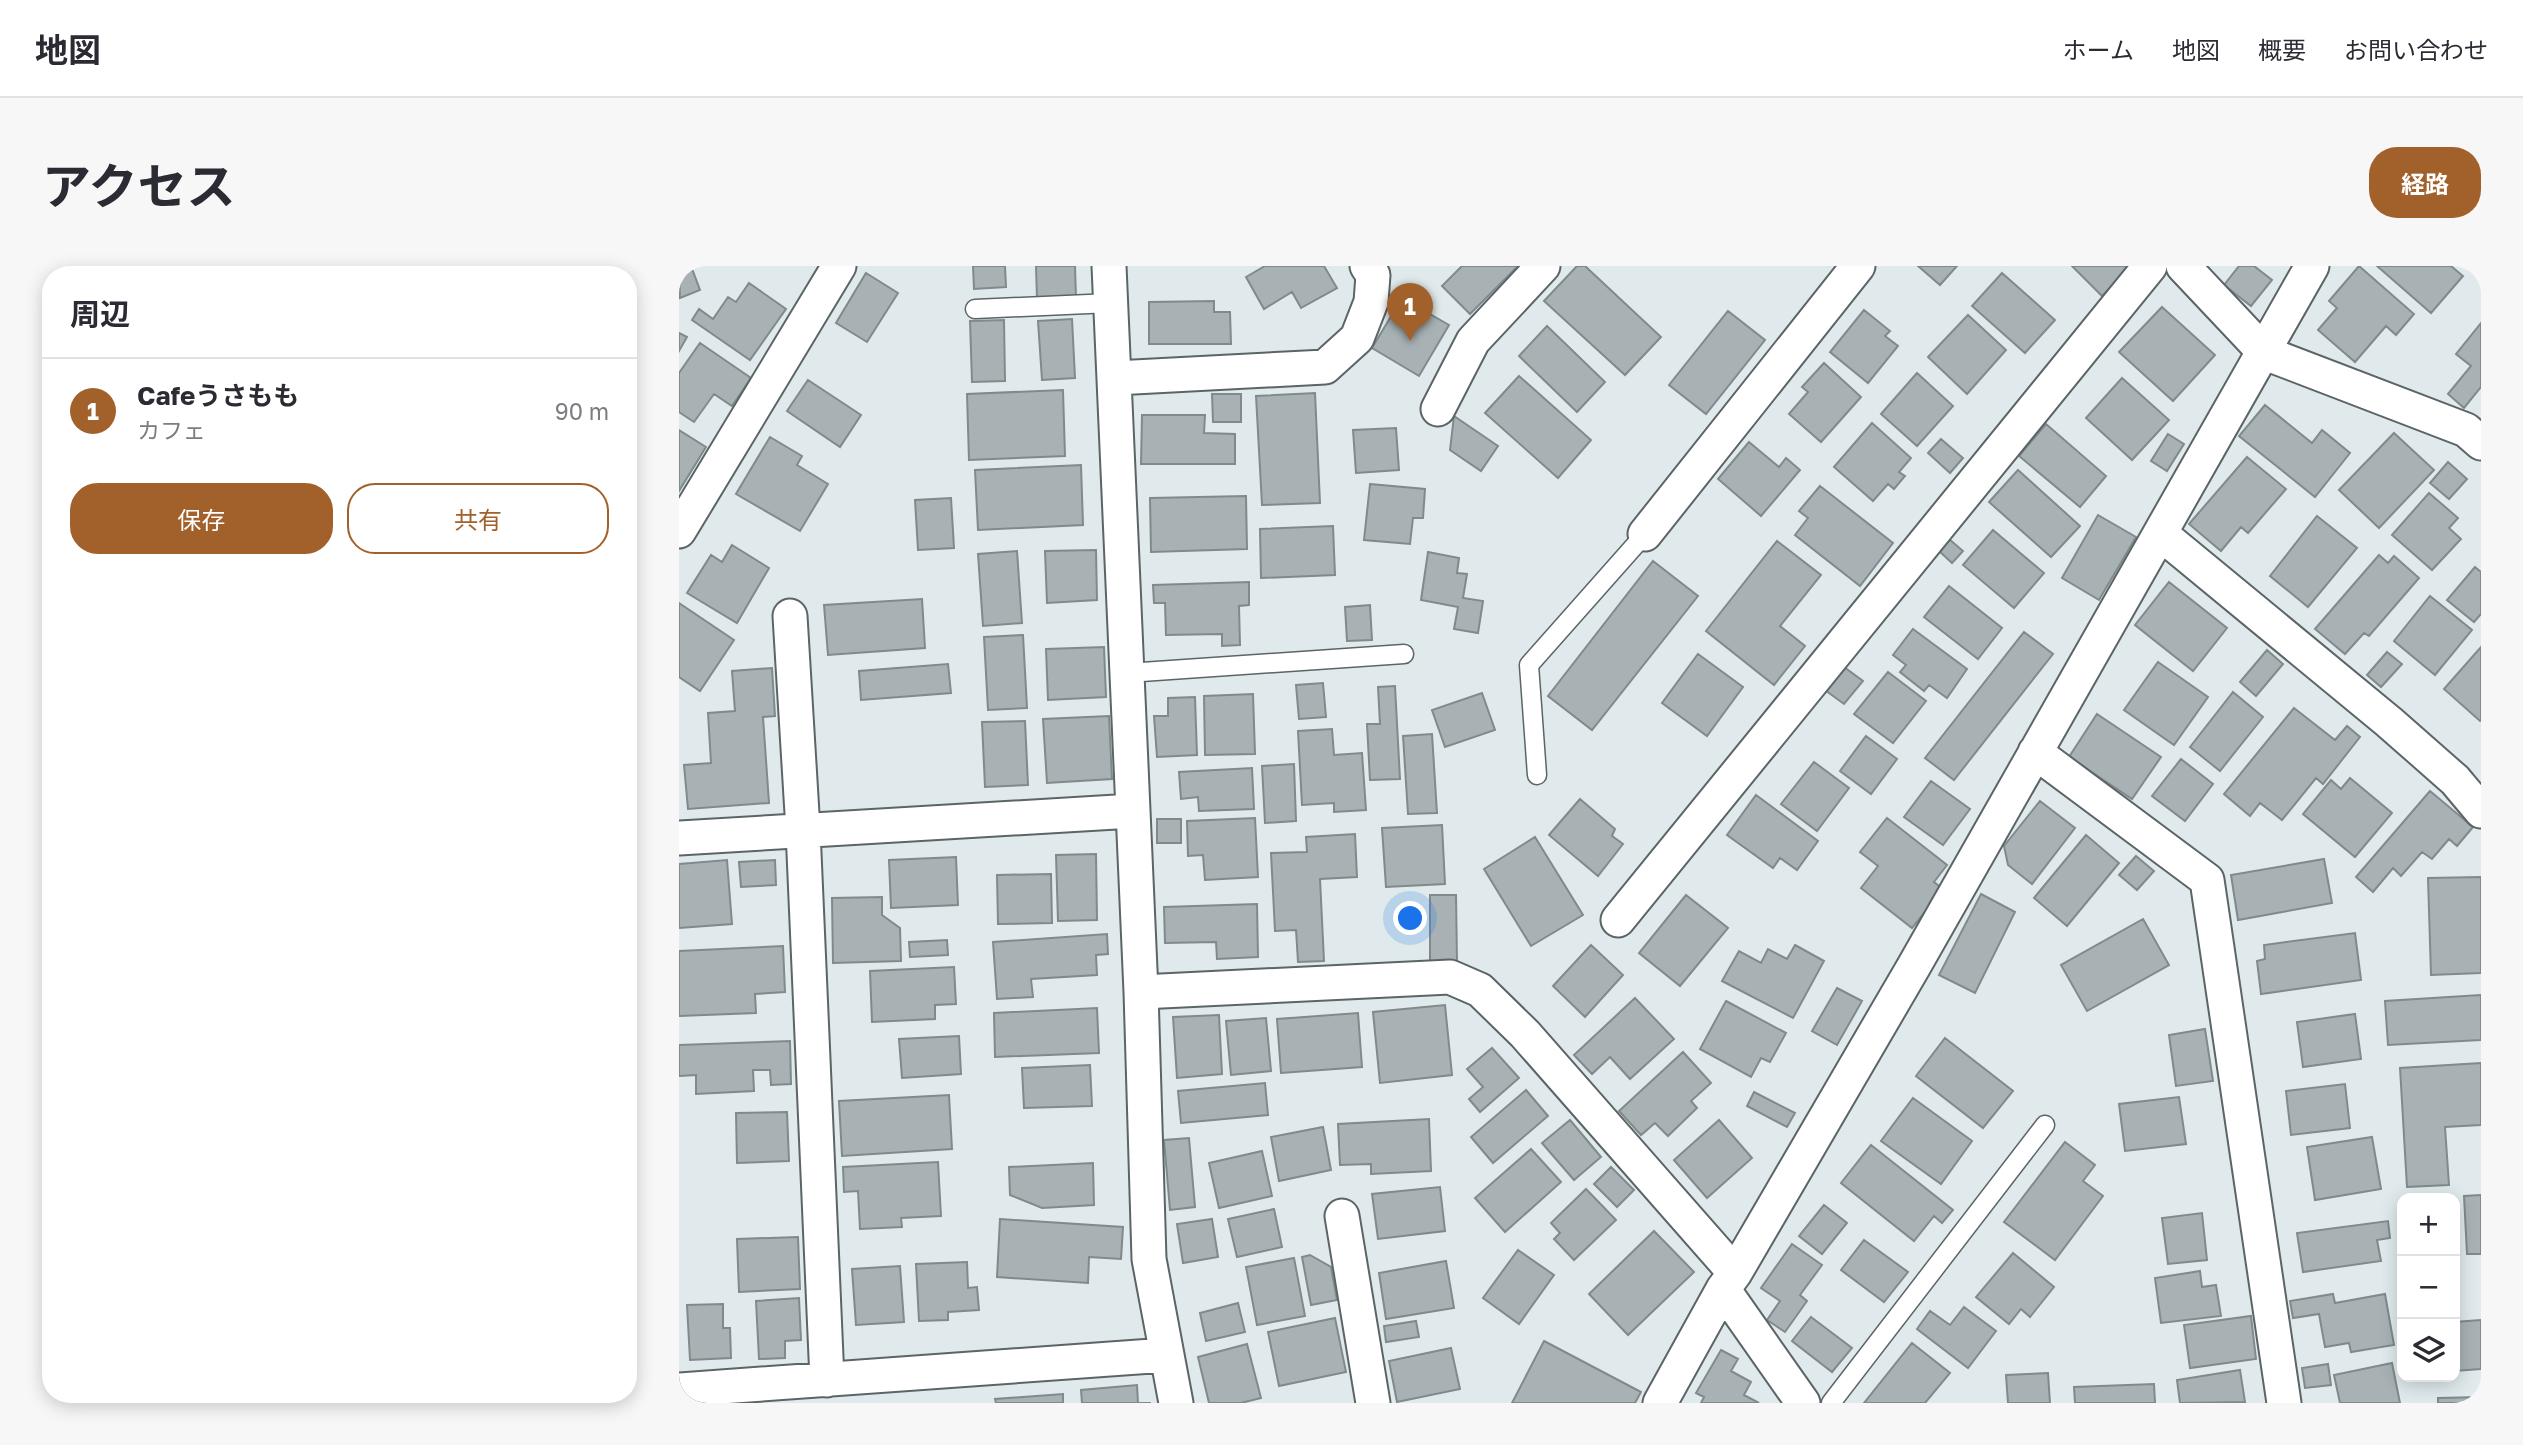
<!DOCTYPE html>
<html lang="ja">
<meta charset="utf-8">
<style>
:root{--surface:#fff;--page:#f7f7f7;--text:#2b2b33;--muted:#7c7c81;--line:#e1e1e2;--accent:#a2612b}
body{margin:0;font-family:"Golos Text","Noto Sans JP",sans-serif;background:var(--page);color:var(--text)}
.controls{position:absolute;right:21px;bottom:21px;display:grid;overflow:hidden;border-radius:14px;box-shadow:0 4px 18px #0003}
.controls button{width:63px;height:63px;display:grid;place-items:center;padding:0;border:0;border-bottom:2px solid var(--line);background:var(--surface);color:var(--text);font:35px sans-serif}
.you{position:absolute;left:732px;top:653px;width:24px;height:24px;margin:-18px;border:5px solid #fff;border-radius:50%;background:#1a73e8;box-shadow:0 0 0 10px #1a73e833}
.badge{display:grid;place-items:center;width:46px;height:46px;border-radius:50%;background:var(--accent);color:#fff;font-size:23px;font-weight:700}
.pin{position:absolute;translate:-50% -58px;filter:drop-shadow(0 2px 4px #0008)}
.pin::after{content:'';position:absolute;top:37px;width:24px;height:21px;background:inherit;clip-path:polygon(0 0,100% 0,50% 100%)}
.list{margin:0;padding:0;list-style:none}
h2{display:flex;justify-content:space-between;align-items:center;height:91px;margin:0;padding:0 28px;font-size:30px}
h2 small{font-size:23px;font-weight:400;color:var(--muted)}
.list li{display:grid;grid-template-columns:46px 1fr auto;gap:21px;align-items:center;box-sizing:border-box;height:105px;padding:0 28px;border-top:2px solid var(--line)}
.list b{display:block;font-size:26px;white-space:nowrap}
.list p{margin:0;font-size:23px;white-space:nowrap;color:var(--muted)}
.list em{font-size:23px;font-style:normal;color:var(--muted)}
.actions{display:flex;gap:14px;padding:21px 28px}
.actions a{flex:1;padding:16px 0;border:2px solid var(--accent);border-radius:28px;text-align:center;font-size:24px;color:var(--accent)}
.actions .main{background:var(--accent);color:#fff}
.icon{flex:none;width:38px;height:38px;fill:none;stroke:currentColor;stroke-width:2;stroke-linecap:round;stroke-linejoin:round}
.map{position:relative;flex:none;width:1802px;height:1137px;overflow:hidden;border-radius:28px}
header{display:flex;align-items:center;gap:42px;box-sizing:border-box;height:98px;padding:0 35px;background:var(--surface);border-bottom:2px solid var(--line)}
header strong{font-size:33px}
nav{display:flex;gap:38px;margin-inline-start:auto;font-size:24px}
.intro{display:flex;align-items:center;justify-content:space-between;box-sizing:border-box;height:168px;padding:0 42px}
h1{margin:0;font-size:49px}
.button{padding:18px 32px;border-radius:28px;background:var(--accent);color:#fff;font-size:24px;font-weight:700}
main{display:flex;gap:42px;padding:0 42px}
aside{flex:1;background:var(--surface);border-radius:28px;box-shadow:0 4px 18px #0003}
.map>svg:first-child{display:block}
.building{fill:#a8b2b4;stroke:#808a8b;stroke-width:2}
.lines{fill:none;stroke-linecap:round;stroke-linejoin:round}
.lane-casing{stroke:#5b6466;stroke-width:21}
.street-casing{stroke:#5b6466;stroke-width:37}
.lane{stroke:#fff;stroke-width:18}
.street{stroke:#fff;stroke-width:33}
</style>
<header>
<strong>地図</strong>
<nav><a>ホーム</a><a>地図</a><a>概要</a><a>お問い合わせ</a></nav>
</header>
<div class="intro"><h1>アクセス</h1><a class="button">経路</a></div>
<main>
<aside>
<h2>周辺<small></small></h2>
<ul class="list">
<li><span class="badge">1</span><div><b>Cafeうさもも</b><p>カフェ</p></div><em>90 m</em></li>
</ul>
<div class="actions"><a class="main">保存</a><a>共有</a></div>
</aside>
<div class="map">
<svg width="1802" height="1137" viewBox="0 0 1802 1137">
<rect width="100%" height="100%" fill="#e0eaec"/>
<!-- building -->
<path class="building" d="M0 0H12L21 24 1 32Z
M294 0H326L327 21 295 23Z
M357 0H396L397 32 358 33Z
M586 0H645L658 22 622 42 613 26 585 43 567 11Z
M783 0H839L791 48 763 20Z
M898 0H906L982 71 946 109 865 35Z
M1239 0H1278L1261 19Z
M1393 0H1452L1423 30Z
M1560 0H1575L1593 14 1572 40 1545 19Z
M1680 0 1735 48 1717 69 1707 60 1676 96 1639 64 1658 42 1650 35Z
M1698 0H1772L1784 10 1752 47Z
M187 7 219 27 188 76 157 57Z
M1323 7 1376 54 1346 87 1293 40Z
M70 17 107 43 71 94 13 54 20 43 34 53 49 31 57 36Z
M723 32 770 59 740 110 693 82Z
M535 35V46H551L552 78H470V36Z
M1483 41 1536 89 1494 135 1440 86Z
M1185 44 1211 65 1206 70 1219 80 1189 117 1151 86Z
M1049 45 1086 74 1027 148 990 119Z
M1289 49 1327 84 1288 128 1249 91Z
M393 53 396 112 363 114 359 55Z
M325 54 326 115 293 116 291 55Z
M1802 57V121L1785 142 1769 128 1792 100 1777 88Z
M868 60 926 116 898 146 840 90Z
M0 67 8 71 0 85Z
M21 77 72 112 53 140 35 128 15 156 0 146V107Z
M1145 97 1182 131 1142 176 1110 148 1129 126 1123 121Z
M1238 107 1274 140 1238 180 1202 148Z
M840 110 912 174 879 212 806 147Z
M1443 112 1490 154 1453 194 1407 152Z
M129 114 182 149 161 181 108 145Z
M384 124 386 190 290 194 288 128Z
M636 127 641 237 583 239 577 130Z
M533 128H562V156H534Z
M1586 139 1633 177 1643 164 1671 187 1636 231 1560 170Z
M463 149H526L525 167 556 168V198H462Z
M775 150 819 180 802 205 771 184Z
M1193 157 1232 192 1220 206 1226 210 1215 223 1209 218 1194 235 1155 201Z
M1367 158 1427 210 1401 241 1340 190Z
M717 162 720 204 677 207 674 164Z
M0 164 27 181 0 225Z
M1715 167 1755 204 1700 262 1660 224Z
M1489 168 1505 178 1488 205 1472 195Z
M91 171 123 190 118 199 149 218 121 265 57 228Z
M1262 173 1284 192 1271 207 1249 187Z
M1070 176 1100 201 1107 192 1121 204 1082 250 1039 213Z
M1568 191 1607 223 1569 267 1562 261 1542 285 1510 258Z
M1769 196 1788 213 1770 233 1751 217Z
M402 199 404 259 299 264 296 204Z
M1339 204 1401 260 1372 291 1310 236Z
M691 218 746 223 744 252H734L731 278 685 274Z
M1141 220 1214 277 1181 320 1116 269 1129 252 1120 245Z
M1750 227 1779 252 1770 262 1782 273 1753 304 1713 269Z
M567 230 568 283 472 286 471 232Z
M272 232 275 282 239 284 236 234Z
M1419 249 1457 271 1420 334 1383 312Z
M1638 250 1678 282 1629 341 1591 310Z
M654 260 656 309 582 312 581 263Z
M1314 264 1365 307 1335 342 1284 299Z
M1270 273 1284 285 1273 297 1260 285Z
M1098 275 1142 309 1101 360 1126 380 1095 419 1027 365Z
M53 279 90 302 58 357 8 327 32 289 43 296Z
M417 284 418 334 368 337 366 285Z
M338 285 343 357 304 360 299 288Z
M749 286 780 292 778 307 788 308 784 332 804 335 799 367 775 363 779 341 742 334Z
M1700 289 1709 297 1715 290 1740 312 1690 370 1685 367 1666 388 1636 363Z
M974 295 1019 330 913 464 869 430Z
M1796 301 1802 306V348L1795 356 1768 334Z
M570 316V339L560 340 561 379 543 380V368L487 369 486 337H475L474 319Z
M1490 316 1548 362 1514 405 1456 359Z
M1270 320 1323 362 1299 393 1245 351Z
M1751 330 1793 364 1756 409 1715 375Z
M243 333 246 382 149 389 145 339Z
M0 337 55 374 21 425 0 411Z
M691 339 693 374 668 375 666 341Z
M1234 363 1288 403 1268 432 1250 419 1245 425 1221 406 1227 399 1214 389Z
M1345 366 1374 388 1275 514 1246 492Z
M344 369 348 442 309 444 305 371Z
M425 381 427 431 369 434 367 383Z
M1802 381V454L1801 455 1765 423Z
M1588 384 1604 398 1577 430 1561 416Z
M1708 386 1723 398 1702 421 1688 409Z
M1019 388 1064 421 1028 470 983 437Z
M1479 396 1529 431 1495 479 1445 444Z
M269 398 272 427 182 434 180 405Z
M1165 401 1184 415 1165 438 1146 424Z
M93 402 96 450 84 451 90 537 9 543 5 499 32 497 29 447 56 445 53 405Z
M1209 406 1247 435 1214 477 1175 448Z
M644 417 647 451 620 453 617 419Z
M716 420 721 513 691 514 688 458H701L699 421Z
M1554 426 1584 451 1541 505 1511 481Z
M803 427 816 464 766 481 753 444Z
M574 428 576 488 526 489 525 430Z
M516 431 518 489 478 491 475 450H489V432Z
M1615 442 1656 474 1668 460 1681 471 1644 518 1637 512 1603 554 1581 537 1571 550 1545 528Z
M1418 448 1482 491 1453 533 1390 491Z
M430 450 433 513 368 517 364 453Z
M346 455 349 519 306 521 303 456Z
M653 463 655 489 683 487 687 544 655 546V537L623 539 619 465Z
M753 468 758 547 729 548 724 470Z
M1187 470 1218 493 1192 528 1161 505Z
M1502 493 1534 518 1506 555 1473 530Z
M1135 496 1170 522 1138 565 1102 538Z
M615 498 617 555 586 557 583 500Z
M573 502 575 543 520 545 519 531 502 533 500 506Z
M1671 512 1713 547 1676 591 1624 548 1652 514 1662 523Z
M1252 515 1291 543 1264 579 1225 551Z
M1751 525 1794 561 1778 580 1770 573 1753 593 1743 586 1722 610 1714 602 1694 626 1677 611Z
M1077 529 1139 575 1118 604 1101 592 1094 602 1048 569Z
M901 533 936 563 933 570 944 578 919 610 870 569Z
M1361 535 1396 562 1353 618 1329 599 1325 580Z
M576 552 579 611 526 614 524 589 509 590 508 555Z
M1208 552 1268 599 1255 616 1264 623 1233 662 1182 622 1199 600 1181 586Z
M478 553H502V577H478Z
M763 559 766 618 707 621 703 562Z
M676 568 678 611 641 613 645 695 619 696 617 664 596 665 592 587 628 586 627 571Z
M1407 569 1440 597 1388 660 1355 632Z
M856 571 904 649 852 680 805 603Z
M417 588 418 654 379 655 377 589Z
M1457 590 1475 605 1458 624 1440 609Z
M277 591 279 639 212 642 210 594Z
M1645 593 1653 637 1559 654 1552 609Z
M48 594 53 658 0 662V598Z
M96 594 97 619 62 621 60 596Z
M372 608 373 657 319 658 318 609Z
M1802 611V707L1752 709 1749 612Z
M1302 628 1336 646 1296 727 1260 709Z
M751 629H777L778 695 751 696Z
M1007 629 1049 662 1001 720 960 687Z
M203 631V649L221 662 222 695 154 697 153 632Z
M578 638 579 691 538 693 537 676 486 677 485 641Z
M1464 653 1490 699 1408 745 1382 699Z
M1676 667 1682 714 1582 728 1578 695 1586 693 1585 679Z
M428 668 429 688 417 689 418 709 352 713 354 731 318 733 314 676Z
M268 674 269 689 231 691 230 676Z
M912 679 944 709 906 751 874 720Z
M1116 679 1145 695 1114 752 1043 715 1060 685 1082 697 1089 683 1108 693Z
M104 680 106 726 76 728 77 747 0 750V685Z
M275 701 277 738 256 739V753L193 756 191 705Z
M1158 722 1183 735 1158 779 1133 765Z
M1802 729V774L1709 779 1706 735Z
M956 732 995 773 951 813 931 791 913 808 895 789Z
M1047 735 1107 767 1091 796 1082 792 1072 811 1021 783Z
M766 739 773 809 701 817 694 746Z
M418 742 420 787 316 791 315 747Z
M679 747 683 801 602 807 598 753Z
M1676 748 1682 793 1624 801 1618 756Z
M540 749 543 808 498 812 494 751Z
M587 752 592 805 552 809 547 755Z
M1526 763 1534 815 1497 820 1490 769Z
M280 770 282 808 223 812 220 773Z
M1266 772 1334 825 1304 862 1237 810Z
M111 775 112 818 92 819 91 804H74L75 825 17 828V809L0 810V779Z
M813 782 840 812 801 846 790 833 804 821 788 803Z
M1004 786 1032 817 1012 835 1018 842 989 870 976 857 962 869 940 845Z
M1802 797V859L1766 861 1770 919 1728 921 1721 802Z
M411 799 413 840 345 842 343 802Z
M586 817 589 849 502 857 499 825Z
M1666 818 1671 862 1612 869 1607 825Z
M847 824 869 850 814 897 792 871Z
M1075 826 1116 847 1108 861 1068 840Z
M270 829 273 883 163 890 160 835Z
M1500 831 1507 878 1446 885 1440 838Z
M1234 832 1293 875 1262 918 1202 875Z
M108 846 110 895 58 897 57 847Z
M750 853 752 905 692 908V898L661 899 659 858Z
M891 854 922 891 895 914 863 877Z
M1040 854 1073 892 1028 932 995 894Z
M644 861 652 904 600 915 592 871Z
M1693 871 1702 923 1636 934 1628 881Z
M510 872 516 941 491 944 485 874Z
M1386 876 1416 899 1404 915 1424 930 1376 994 1325 956Z
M1192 879 1274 944 1263 957 1255 950 1235 975 1162 917Z
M852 883 882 916 826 966 796 932Z
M583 885 593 930 540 942 530 897Z
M259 896 262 950 222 952 223 961 181 963 179 925 165 926 164 901Z
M414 897 415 939 363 942 331 929 330 901Z
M932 901 955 924 938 941 915 918Z
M761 921 766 965 699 973 693 928Z
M907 923 937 954 895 994 875 973 881 967 872 957Z
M1802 929V988H1788L1785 930Z
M1145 939 1168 957 1143 988 1120 970Z
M595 943 603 981 558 991 549 953Z
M1523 947 1528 994 1489 998 1483 952Z
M321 953 444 961 442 993 410 991 409 1017 318 1011Z
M533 953 539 991 504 997 498 958Z
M1709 955 1711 972 1698 974 1702 995 1624 1006 1618 967Z
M975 965 1015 1006 949 1069 910 1028Z
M119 971 121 1023 60 1026 58 973Z
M1185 974 1229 1006 1205 1036 1162 1004Z
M1113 978 1143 999 1121 1029 1128 1035 1106 1066 1088 1054 1101 1035 1082 1022Z
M839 984 875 1009 840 1058 804 1032Z
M1334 987 1375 1021 1351 1051 1342 1043 1330 1058 1297 1031Z
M631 989 652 1001 658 1034 632 1039 623 991Z
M615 992 626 1050 578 1059 567 1001Z
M767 995 775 1042 707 1053 700 1007Z
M288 996 289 1022 298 1021 300 1044 269 1046V1054L240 1055 237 998Z
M221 1000 225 1056 177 1059 173 1003Z
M1521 1005 1523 1021 1537 1019 1542 1050 1482 1057 1476 1012Z
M1654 1028 1656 1037 1706 1028 1715 1079 1672 1086 1670 1077 1646 1081 1640 1048 1614 1052 1611 1035Z
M120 1032 122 1074 106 1075V1092L80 1093 77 1035Z
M559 1037 566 1066 527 1075 521 1047Z
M44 1038V1062H51L52 1092 11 1094 8 1039Z
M1285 1041 1317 1065 1289 1102 1238 1063 1251 1045 1271 1059Z
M1572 1050 1577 1093 1511 1102 1505 1059Z
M1132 1051 1173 1082 1153 1106 1113 1075Z
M656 1052 667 1106 600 1120 589 1066Z
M1802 1054V1103L1776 1105V1056Z
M737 1055 740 1071 707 1076 705 1060Z
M865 1075 962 1126 956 1137H833Z
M1233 1077 1271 1107 1246 1137H1185Z
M568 1078 582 1132 562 1137H530L519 1091Z
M772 1082 781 1123 718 1136 710 1095Z
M1042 1084 1059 1093 1052 1105 1072 1116 1065 1129 1080 1137H1022L1025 1131 1017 1127Z
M1713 1097 1721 1137H1661L1655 1109Z
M1649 1098 1652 1119 1626 1122 1623 1102Z
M1561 1104 1566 1136 1501 1137 1498 1114Z
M1369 1107 1371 1137H1329L1327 1109Z
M1475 1118 1476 1137H1396L1395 1121Z
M458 1119 459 1137H472H403L402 1124Z
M384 1128V1137H317L316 1133Z
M1802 1131V1137H1759V1132Z"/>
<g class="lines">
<!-- lane casing -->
<g class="lane-casing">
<path id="lane" d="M296 43 432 37
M448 407 725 388
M858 509 850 399 966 268
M1152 1137 1366 859"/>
</g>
<!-- street casing -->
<g class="street-casing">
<path id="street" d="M430 0 462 726 470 993 497 1137
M1504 0 1586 87 1787 164 1802 177
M436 112 646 101 678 72 692 36 694 9 688 0
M759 143 794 75 864 0
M0 265 160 0
M966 268 1179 0
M1482 268 1710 456 1776 514 1802 545
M111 350 124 564 148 1114
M1356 486 1528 614 1605 1137
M0 572 454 545
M939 654 1471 0
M462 726 771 711 801 724 846 768 1056 1007
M663 950 694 1137
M1044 1023 1124 1137
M0 1124 487 1089
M981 1137 1044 1023 1056 1007 1235 700 1633 0"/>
</g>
<!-- lane -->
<use href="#lane" class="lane"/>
<!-- street -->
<use href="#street" class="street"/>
</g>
</svg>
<div class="controls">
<button>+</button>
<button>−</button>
<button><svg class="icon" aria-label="layers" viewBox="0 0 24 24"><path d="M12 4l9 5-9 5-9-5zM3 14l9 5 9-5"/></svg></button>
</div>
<div class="you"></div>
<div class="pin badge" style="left:731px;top:75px">1</div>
</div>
</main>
